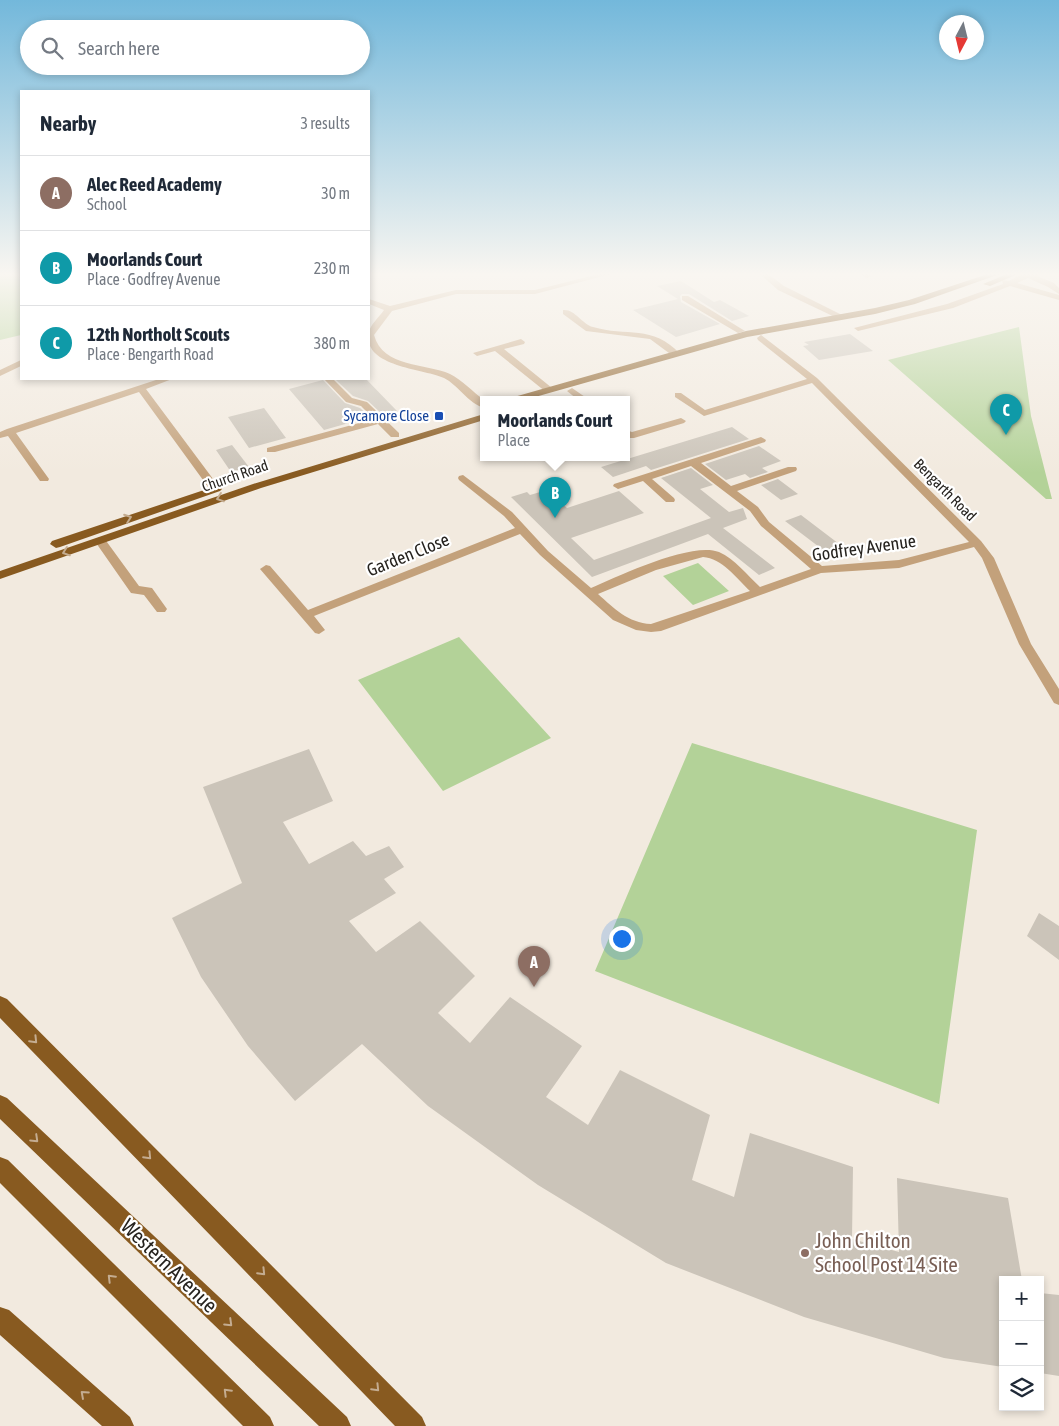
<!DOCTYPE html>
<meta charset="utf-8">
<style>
:root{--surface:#fff;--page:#f2f2f3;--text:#1f2937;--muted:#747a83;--line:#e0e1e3;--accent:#487900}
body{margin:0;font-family:"Asap Condensed",sans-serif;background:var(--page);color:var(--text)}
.controls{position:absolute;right:15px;bottom:15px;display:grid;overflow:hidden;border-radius:0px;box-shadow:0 2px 8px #0003}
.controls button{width:45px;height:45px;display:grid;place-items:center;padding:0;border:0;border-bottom:1px solid var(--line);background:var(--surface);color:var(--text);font:25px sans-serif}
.compass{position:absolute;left:939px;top:15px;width:45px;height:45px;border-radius:50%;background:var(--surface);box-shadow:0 2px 8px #0003;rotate:187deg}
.you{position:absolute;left:621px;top:938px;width:18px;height:18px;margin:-12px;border:4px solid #fff;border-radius:50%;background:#1a73e8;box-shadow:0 0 0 8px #1a73e833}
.badge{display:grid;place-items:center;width:32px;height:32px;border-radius:50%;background:var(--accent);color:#fff;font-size:16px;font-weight:700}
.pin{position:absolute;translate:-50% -41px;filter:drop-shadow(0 1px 2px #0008)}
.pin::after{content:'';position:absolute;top:26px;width:18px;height:15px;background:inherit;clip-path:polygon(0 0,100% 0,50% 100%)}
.popup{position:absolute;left:480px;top:396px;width:150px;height:65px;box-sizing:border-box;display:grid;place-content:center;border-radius:0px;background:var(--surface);filter:drop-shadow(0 1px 4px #0005);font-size:16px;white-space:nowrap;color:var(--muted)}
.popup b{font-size:19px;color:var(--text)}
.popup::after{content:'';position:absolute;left:50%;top:100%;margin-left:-10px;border:10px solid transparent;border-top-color:var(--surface)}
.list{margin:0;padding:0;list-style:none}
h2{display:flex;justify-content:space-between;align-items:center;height:65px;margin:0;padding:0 20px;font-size:21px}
h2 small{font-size:16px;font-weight:400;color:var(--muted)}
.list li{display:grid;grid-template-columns:32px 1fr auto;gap:15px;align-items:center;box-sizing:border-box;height:75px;padding:0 20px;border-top:1px solid var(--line)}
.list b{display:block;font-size:19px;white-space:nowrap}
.list p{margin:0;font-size:16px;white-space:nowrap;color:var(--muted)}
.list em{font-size:16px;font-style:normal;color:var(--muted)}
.icon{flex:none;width:28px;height:28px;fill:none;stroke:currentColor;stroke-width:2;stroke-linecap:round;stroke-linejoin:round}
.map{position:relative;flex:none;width:1059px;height:1426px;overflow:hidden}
.search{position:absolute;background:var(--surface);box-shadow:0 2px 8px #0003;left:20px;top:20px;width:350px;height:55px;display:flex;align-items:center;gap:12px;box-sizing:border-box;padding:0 18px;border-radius:28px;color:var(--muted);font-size:19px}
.panel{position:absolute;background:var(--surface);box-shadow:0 2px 8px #0003;left:20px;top:90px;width:350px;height:290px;border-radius:0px}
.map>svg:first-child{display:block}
.green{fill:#b3d298}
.building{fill:#cbc4b9}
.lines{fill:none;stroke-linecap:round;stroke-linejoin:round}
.minor{fill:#c3a17b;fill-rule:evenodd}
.trunk{fill:#885a20;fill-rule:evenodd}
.oneway{stroke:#c4ac90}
.transit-dot{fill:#1a4fb4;stroke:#fff;stroke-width:2}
.education-dot{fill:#8d6e63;stroke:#fff;stroke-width:2}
.labels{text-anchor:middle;stroke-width:4.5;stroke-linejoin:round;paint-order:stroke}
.far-transit-label{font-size:15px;fill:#164399;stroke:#fff;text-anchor:end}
.far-street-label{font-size:15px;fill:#26231f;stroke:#fff}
.street-label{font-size:18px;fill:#26231f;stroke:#fff}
.near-education-label{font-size:21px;fill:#785e54;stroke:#fff;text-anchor:start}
.near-street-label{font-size:21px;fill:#26231f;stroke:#fff}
</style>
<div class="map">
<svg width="1059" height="1426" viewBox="0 0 1059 1426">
<rect width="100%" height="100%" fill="#f2eadf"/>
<!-- green -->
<path class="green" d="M0 274H21V335L0 340Z
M1019 327 1031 416 1052 499H1046L888 360Z
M698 563 729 591 693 605 663 576Z
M459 637 551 738 443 791 358 680Z
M692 743 977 830 939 1104 595 971Z"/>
<!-- building -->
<path class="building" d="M681 281 714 302 720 300 749 316 732 321 689 294H682L680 296 681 302 720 324 676 337 633 310 678 299 657 286Z
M850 334 873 351 819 360 803 346 809 345 804 342Z
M335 379H366L397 411 383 415 368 401 353 396Z
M323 380 345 403 360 408 370 417 324 430 289 389Z
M264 408 286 438 249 448 228 417Z
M732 427 749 439 651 470 646 466 613 477 601 467Z
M232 445 249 467 231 472 216 450Z
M759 446 781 461 762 468 768 472 750 478 745 474 726 480 705 464Z
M691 468 713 485 700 489 729 512 743 508 747 519 723 528 775 568 759 575 708 534 592 577 511 497 527 492 530 495 547 490 567 508 619 491 644 513 571 538 594 560 711 518 661 478Z
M778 479 798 494 781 500 761 485Z
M801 515 847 550 831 556 785 521Z
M309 749 333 801 283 822 309 864 353 841 366 856 389 846 404 867 384 879 396 893 349 921 376 952 420 921 475 976 438 1013 470 1043 510 997 582 1046 546 1097 588 1125 620 1070 710 1115 692 1180 734 1197 750 1133 853 1167 852 1239 899 1252 897 1178 1008 1198 1022 1280H1003V1367L944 1358 804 1317 666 1263 538 1185 428 1106 362 1044 295 1101 248 1046 201 977 172 918 242 883 203 787Z
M1039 913 1059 926V960L1027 936Z
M1040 1293 1059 1295V1376L1040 1373Z"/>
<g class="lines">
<!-- minor -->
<path class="minor" d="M599 274H611L535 294H456L392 311 374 335C383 368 426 363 450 374 462 380 473 392 484 400V408C468 403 458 385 444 378 425 369 361 367 369 332 370 325 380 316 384 310L369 304V299L390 306 456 290H535Z
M760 274H768L784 286 846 317 839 319 778 290Z
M860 274H869L871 276 867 278Z
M1022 274H1039L1037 276 1054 283 1059 288V294L1048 287 1028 278 1017 283 1059 295V300L1010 286 953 308 858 331 854 328 947 304 1003 284 1002 280 1009 281Z
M682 296H688L745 331 738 333 682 300Z
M563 310C575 309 582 324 593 327 626 337 653 324 680 354L679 356H673L650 339 586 331 563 314Z
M761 335 817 378 981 541 994 558 1031 644 1059 689V705L1054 703 1019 644 982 558 974 547 899 568 821 573 661 631 651 632 636 630 613 620 540 555 520 534 314 616 325 630 319 634 315 633 260 569 266 565 270 566 308 610 515 528 504 516 459 480 458 478 459 476 463 475 512 512 548 551 591 588C618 576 692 541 719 552 735 559 747 575 760 587L811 569 761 526 750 511 691 466 652 479 674 498 675 500 674 502H666L643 481 618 489 613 486 614 484 761 437 766 440 765 442 701 463 731 486 788 467H796L797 469 796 471 737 491 758 507 769 522 822 566 899 560 969 542 812 383 704 416 675 397V393H681L705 410 807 379 758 340 757 338ZM703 557C722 558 736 578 750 591L651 624C628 623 614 608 598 594L656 570Z
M521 339 525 342 524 344 504 349 552 388V392H546L495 351 477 356 473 353Z
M21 360V366L0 376V370Z
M159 379H172L146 389 219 487 220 489 219 491H211L139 392 16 433 49 479 48 481H40L8 436 0 438V432L7 429Z
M324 379H333L352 398 367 402 399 433V437H391L378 424 275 452H267V448L374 419 361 406 346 402Z
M572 388 588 399H577L567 391Z
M681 418 686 421 684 423 634 438H626V430L632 432Z
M100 537 104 538 139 586 152 588 167 609 165 612H157L144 595 131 593 94 540Z"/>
<!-- trunk -->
<path class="trunk" d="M988 274H1000L915 304 875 314 747 337 528 399H513L514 397 746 331 875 308 909 300Z
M1007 274H1018L990 286 983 284Z
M484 414V420L261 488 0 579V571L253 484Z
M216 486 220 487 222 489 220 491 60 547 56 548 50 544 52 541Z
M0 996 7 999 422 1417 426 1426H395L0 1018Z
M0 1095 7 1098 347 1417 351 1426H319L0 1119Z
M0 1157 8 1160 270 1417 274 1426H243L0 1183Z
M0 1307 9 1310 130 1417 134 1426H102L0 1335Z"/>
</g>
<!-- one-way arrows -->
<defs><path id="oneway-chevron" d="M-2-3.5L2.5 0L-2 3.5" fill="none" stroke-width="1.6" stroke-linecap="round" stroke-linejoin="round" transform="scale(1.25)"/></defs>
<g class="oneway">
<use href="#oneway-chevron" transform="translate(220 498) rotate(161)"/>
<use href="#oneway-chevron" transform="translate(128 518) rotate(-20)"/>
<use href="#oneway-chevron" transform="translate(66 552) rotate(161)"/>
<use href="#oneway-chevron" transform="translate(34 1040) rotate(46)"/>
<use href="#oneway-chevron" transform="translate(35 1139) rotate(44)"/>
<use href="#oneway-chevron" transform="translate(148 1156) rotate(46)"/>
<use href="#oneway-chevron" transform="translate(262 1272) rotate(46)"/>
<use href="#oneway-chevron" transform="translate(111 1278) rotate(-135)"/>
<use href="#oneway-chevron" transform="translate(229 1323) rotate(44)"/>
<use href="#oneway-chevron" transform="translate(376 1388) rotate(46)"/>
<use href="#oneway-chevron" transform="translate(227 1392) rotate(-135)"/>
<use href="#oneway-chevron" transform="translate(84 1394) rotate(-138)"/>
</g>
<!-- sky -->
<linearGradient id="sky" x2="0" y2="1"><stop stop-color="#73b8db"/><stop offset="0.58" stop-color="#f9f6f1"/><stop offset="1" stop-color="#f9f6f1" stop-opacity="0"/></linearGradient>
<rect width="1059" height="473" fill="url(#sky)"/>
<!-- markers -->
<rect class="transit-dot" x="434" y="411" width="10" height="10" rx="2.5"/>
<circle class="education-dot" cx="805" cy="1253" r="5"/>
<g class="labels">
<!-- far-transit labels -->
<g class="far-transit-label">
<text x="429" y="421">Sycamore Close</text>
</g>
<!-- far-street labels -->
<g class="far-street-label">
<text transform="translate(235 476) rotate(-19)" y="5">Church Road</text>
<text transform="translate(945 490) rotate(45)" y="5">Bengarth Road</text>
</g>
<!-- street labels -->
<g class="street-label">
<text transform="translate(864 548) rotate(-8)" y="6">Godfrey Avenue</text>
<text transform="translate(408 555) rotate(-22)" y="6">Garden Close</text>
</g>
<!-- near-education labels -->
<g class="near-education-label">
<text x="815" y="1248">John Chilton<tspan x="815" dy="24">School Post 14 Site</tspan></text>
</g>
<!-- near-street labels -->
<g class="near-street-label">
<text transform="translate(169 1266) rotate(44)" y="7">Western Avenue</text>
</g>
</g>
</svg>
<div class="controls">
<button>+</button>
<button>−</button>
<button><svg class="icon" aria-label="layers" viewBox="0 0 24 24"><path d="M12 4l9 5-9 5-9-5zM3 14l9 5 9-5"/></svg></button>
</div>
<svg class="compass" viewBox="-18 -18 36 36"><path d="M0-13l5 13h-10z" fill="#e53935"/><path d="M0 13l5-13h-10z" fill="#747a83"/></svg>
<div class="you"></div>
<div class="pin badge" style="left:534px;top:987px;background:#8d6e63">A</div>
<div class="pin badge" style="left:555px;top:518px;background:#0f9aa8">B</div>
<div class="popup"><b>Moorlands Court</b>Place</div>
<div class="pin badge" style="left:1006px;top:435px;background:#0f9aa8">C</div>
<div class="search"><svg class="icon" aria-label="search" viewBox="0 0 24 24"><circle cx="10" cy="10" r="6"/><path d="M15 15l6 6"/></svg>Search here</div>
<section class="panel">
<h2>Nearby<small>3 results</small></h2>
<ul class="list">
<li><span class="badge" style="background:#8d6e63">A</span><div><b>Alec Reed Academy</b><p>School</p></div><em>30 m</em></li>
<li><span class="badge" style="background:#0f9aa8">B</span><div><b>Moorlands Court</b><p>Place · Godfrey Avenue</p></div><em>230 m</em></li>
<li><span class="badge" style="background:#0f9aa8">C</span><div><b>12th Northolt Scouts</b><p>Place · Bengarth Road</p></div><em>380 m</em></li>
</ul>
</section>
</div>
